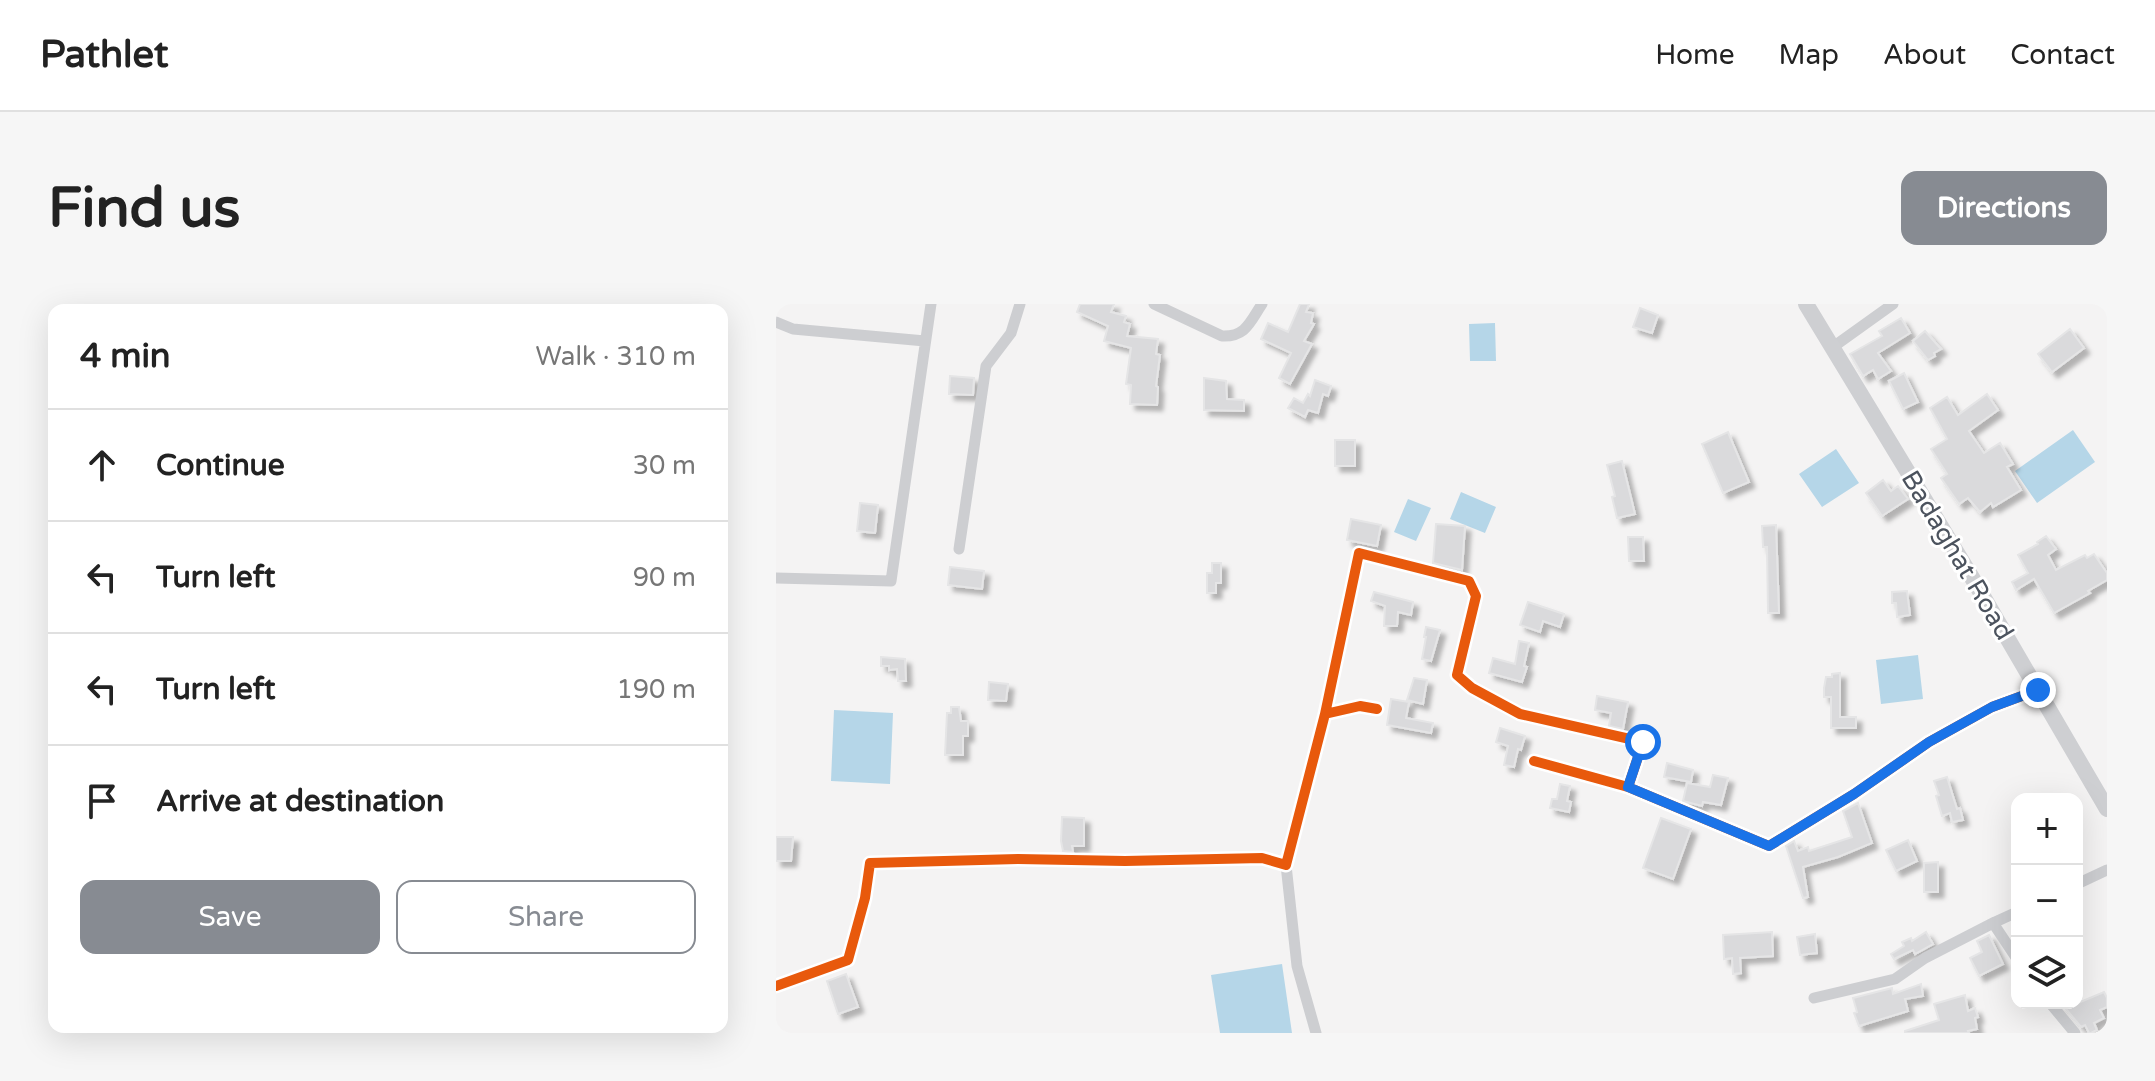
<!DOCTYPE html>
<meta charset="utf-8">
<style>
:root{--surface:#fff;--page:#f6f6f6;--text:#222;--muted:#767676;--line:#e0e0e0;--accent:#878b92}
body{margin:0;font-family:"Varela Round",sans-serif;background:var(--page);color:var(--text)}
.controls{position:absolute;right:24px;bottom:24px;display:grid;overflow:hidden;border-radius:16px;box-shadow:0 8px 32px #0002}
.controls button{width:72px;height:72px;display:grid;place-items:center;padding:0;border:0;border-bottom:2px solid var(--line);background:var(--surface);color:var(--text);font:40px sans-serif}
.stop{position:absolute;width:24px;height:24px;margin:-18px;border:6px solid #1a73e8;border-radius:50%;background:#fff}
.stop.end{background:#1a73e8;border-color:#fff;box-shadow:0 2px 8px #0008}
.list{margin:0;padding:0;list-style:none}
h2{display:flex;justify-content:space-between;align-items:center;height:104px;margin:0;padding:0 32px;font-size:34px}
h2 small{font-size:26px;font-weight:400;color:var(--muted)}
.list li{display:grid;grid-template-columns:52px 1fr auto;gap:24px;align-items:center;box-sizing:border-box;height:112px;padding:0 32px;border-top:2px solid var(--line)}
.list b{display:block;font-size:30px;white-space:nowrap}
.list em{font-size:26px;font-style:normal;color:var(--muted)}
.actions{display:flex;gap:16px;padding:24px 32px}
.actions a{flex:1;padding:18px 0;border:2px solid var(--accent);border-radius:16px;text-align:center;font-size:28px;color:var(--accent)}
.actions .main{background:var(--accent);color:#fff}
.icon{flex:none;width:44px;height:44px;fill:none;stroke:currentColor;stroke-width:2;stroke-linecap:round;stroke-linejoin:round}
.map{position:relative;flex:none;width:1331px;height:729px;overflow:hidden;border-radius:16px}
header{display:flex;align-items:center;gap:48px;box-sizing:border-box;height:112px;padding:0 40px;background:var(--surface);border-bottom:2px solid var(--line)}
header strong{font-size:38px}
nav{display:flex;gap:44px;margin-inline-start:auto;font-size:28px}
.intro{display:flex;align-items:center;justify-content:space-between;box-sizing:border-box;height:192px;padding:0 48px}
h1{margin:0;font-size:56px}
.button{padding:20px 36px;border-radius:16px;background:var(--accent);color:#fff;font-size:28px;font-weight:700}
main{display:flex;gap:48px;padding:0 48px}
aside{flex:1;background:var(--surface);border-radius:16px;box-shadow:0 8px 32px #0002}
.map>svg:first-child{display:block}
.water{fill:#b5d6e8}
.building{fill:#dadadc;stroke:#e5e5e6;stroke-width:2;filter:url(#shadow)}
.lines{fill:none;stroke-linecap:round;stroke-linejoin:round}
.street{stroke:#cdced1;stroke-width:11}
.secondary{stroke:#cecfd2;stroke-width:16}
.cycleway-casing{stroke:#fff;stroke-width:15}
.cycleway{stroke:#e8590c;stroke-width:10}
.route{stroke:#1a73e8;stroke-width:10}
.labels{text-anchor:middle;stroke-width:6;stroke-linejoin:round;paint-order:stroke}
.street-label{font-size:26px;fill:#4c535e;stroke:#fff}
</style>
<header>
<strong>Pathlet</strong>
<nav><a>Home</a><a>Map</a><a>About</a><a>Contact</a></nav>
</header>
<div class="intro"><h1>Find us</h1><a class="button">Directions</a></div>
<main>
<aside>
<h2>4 min<small>Walk · 310 m</small></h2>
<ul class="list">
<li><svg class="icon" aria-label="ahead" viewBox="0 0 24 24"><path d="M12 20V5M6 11l6-6 6 6"/></svg><div><b>Continue</b></div><em>30 m</em></li>
<li><svg class="icon" aria-label="left" viewBox="0 0 24 24"><path d="M17 20v-9H6M10 6l-5 5 5 5"/></svg><div><b>Turn left</b></div><em>90 m</em></li>
<li><svg class="icon" aria-label="left" viewBox="0 0 24 24"><path d="M17 20v-9H6M10 6l-5 5 5 5"/></svg><div><b>Turn left</b></div><em>190 m</em></li>
<li><svg class="icon" aria-label="arrive" viewBox="0 0 24 24"><path d="M6 21V4h12l-3 4 3 4H6"/></svg><div><b>Arrive at destination</b></div></li>
</ul>
<div class="actions"><a class="main">Save</a><a>Share</a></div>
</aside>
<div class="map">
<svg width="1331" height="729" viewBox="0 0 1331 729">
<defs>
<filter id="shadow"><feDropShadow dx="5.5" dy="5.5" stdDeviation="2" flood-color="#0004"/></filter>
</defs>
<rect width="100%" height="100%" fill="#f4f3f3"/>
<!-- water -->
<path class="water" d="M719 19 720 57H694L693 20Z
M1297 126 1319 158 1261 199 1239 167Z
M1060 145 1083 179 1046 203 1023 170Z
M685 188 720 203 709 229 674 215Z
M632 195 655 204 640 237 618 228Z
M1142 351 1147 395 1105 400 1100 356Z
M58 406 117 409 114 480 55 477Z
M506 660 516 729H444L435 671Z"/>
<!-- building -->
<path class="building" d="M304 0H338L335 8 350 12 348 18 354 20 351 32 382 35 380 50 384 51 380 82 382 83 381 101 354 100 355 81 350 80 355 44 328 37 332 22 301 8Z
M524 0H533L530 8 537 9 535 19 538 20 528 37 536 40 514 80 503 74 515 49 485 35 492 19 512 28Z
M864 4 882 11 876 29 857 23Z
M1125 14 1134 29 1102 49 1115 67 1102 75 1097 66 1087 72 1074 50 1106 32 1103 27Z
M1294 25 1308 44 1276 68 1262 50Z
M1149 27 1165 45 1158 49 1159 52 1152 56 1137 37Z
M1128 69 1142 98 1127 105 1113 77Z
M174 72 198 74 197 91 173 90Z
M428 74 450 77 451 95 468 96V107L428 106Z
M539 76 555 82 552 92 547 90 542 109 532 106 529 113 512 104 518 94 527 99 532 90 534 92Z
M1211 90 1222 106 1193 127 1208 149 1224 139 1237 160 1231 163 1245 186 1217 203 1215 199 1204 208 1192 194 1183 200 1165 174 1171 170 1155 145 1171 135 1154 104 1171 93 1182 111Z
M952 128 973 178 947 189 926 140Z
M559 136H579V162H559Z
M846 157 859 210 841 214 836 193 839 192 831 161Z
M1107 176 1115 187 1122 182 1132 195 1106 212 1090 189Z
M84 199 102 201 99 229 81 227Z
M575 215 605 221 601 242 571 236Z
M660 220 689 222 686 266 657 259Z
M1000 221 1003 309H992L991 243H987L986 222Z
M1270 232 1280 245 1272 251 1280 266 1309 251 1311 254 1318 250 1331 269V276L1312 287 1314 289 1278 309 1258 275 1240 286 1236 278 1252 269 1242 251 1262 240 1261 238Z
M852 233H867L868 257H853Z
M436 259H445V279H440V289H431V269H436Z
M174 263 208 267 206 285 172 281Z
M1131 287 1134 311 1121 313 1120 299H1116V288Z
M598 288 637 298 635 311 622 308 621 322H608L609 302 595 297Z
M752 298 788 310 784 323 767 317 764 328 744 321Z
M650 323 664 326 655 357 646 355 650 333H648Z
M743 337 753 339 748 362 751 363 746 378 713 369 717 354 739 360Z
M105 353 129 355 130 377H122L121 365 113 366V362H105Z
M1064 369V413H1080V424H1055V393H1048V384L1050 373H1056V370Z
M638 374 651 376 647 400 631 396Z
M213 378 232 380 230 397 212 396Z
M821 392 852 398 847 425 833 422 835 409 819 406Z
M615 395 633 398 630 414 657 419 655 429 611 421Z
M175 403H183L185 417H192V432H187V451H169L171 409H175Z
M724 424 749 432 745 446 742 445 738 463 728 461 732 442 720 438Z
M891 459 917 466 915 478 888 473Z
M937 471 952 474 945 501 927 498 926 502 907 497 911 479 934 483Z
M1171 473 1181 505 1184 504 1187 516 1176 518 1174 509 1166 512 1160 492 1163 491 1158 477Z
M784 480 794 482 791 497 795 498 793 508 774 504 776 495H781Z
M1082 499 1096 539 1062 553 1027 563 1032 593 1027 594 1010 542 1018 537 1022 547 1032 543 1033 547 1076 533 1067 507Z
M286 513 308 514V542H296L297 548 287 547 285 537Z
M885 514 915 525 897 575 867 564Z
M0 533H17L15 557H0Z
M1132 536 1141 557 1120 567 1110 546Z
M1162 558V588H1148V559Z
M996 628 997 652 964 654 965 669 957 670 956 654 948 655 947 631Z
M1150 628 1157 640 1139 650 1137 646 1118 655 1115 650 1128 642 1126 638 1135 634 1136 637Z
M1039 630 1041 649 1024 651 1021 633Z
M1213 631 1227 660 1203 672 1194 654 1206 648 1201 637Z
M70 670 82 703 62 710 51 677Z
M1145 680 1147 692 1129 695 1132 707 1083 722 1078 709 1081 708 1077 694 1116 684 1117 690Z
M1328 688 1331 694V703L1324 706 1328 714 1318 719 1321 726 1315 729H1313L1309 721 1305 723 1285 699H1302Z
M1189 691 1192 707 1199 704 1202 713 1199 714 1201 725 1192 727 1193 729H1129V727L1163 716 1158 700Z"/>
<g class="lines">
<!-- street -->
<path class="street" d="M378 0 446 32C470 33 474 18 486 0
M0 18 17 25 149 37
M1057 43 1117 0
M183 245 210 62 235 29 244 0
M0 274 115 277 155 0
M549 410 583 249 693 277 700 292 681 371 696 384 744 410 867 438 852 483
M758 457 852 483 993 542 1078 490 1153 438 1216 403 1262 386
M510 561 521 662 540 729
M1301 580 1331 566
M1241 608 1217 619 1241 655
M0 682 72 656 89 594 94 559 242 555 349 557 486 554 510 561 549 410 584 402 601 405
M1038 694 1119 675 1149 654 1219 618
M1274 699 1299 729"/>
<!-- secondary -->
<path class="secondary" d="M1030 0 1201 282 1331 505"/>
<!-- cycleway casing -->
<g class="cycleway-casing">
<path id="cycleway" d="M549 410 583 249 693 277 700 292 681 371 696 384 744 410 867 438 852 483
M758 457 852 483 993 542 1078 490 1153 438 1216 403 1262 386
M0 682 72 656 89 594 94 559 242 555 349 557 486 554 510 561 549 410 584 402 601 405"/>
</g>
<!-- cycleway -->
<use href="#cycleway" class="cycleway"/>
</g>
<g class="lines">
<!-- route -->
<path class="route" d="M867 438 852 483 993 542 1078 490 1153 438 1216 403 1262 386"/>
</g>
<g class="labels">
<!-- street labels -->
<g class="street-label">
<text transform="translate(1182 251) rotate(59)" y="9">Badaghat Road</text>
</g>
</g>
</svg>
<div class="controls">
<button>+</button>
<button>−</button>
<button><svg class="icon" aria-label="layers" viewBox="0 0 24 24"><path d="M12 4l9 5-9 5-9-5zM3 14l9 5 9-5"/></svg></button>
</div>
<div class="stop" style="left:867px;top:438px"></div>
<div class="stop end" style="left:1262px;top:386px"></div>
</div>
</main>
